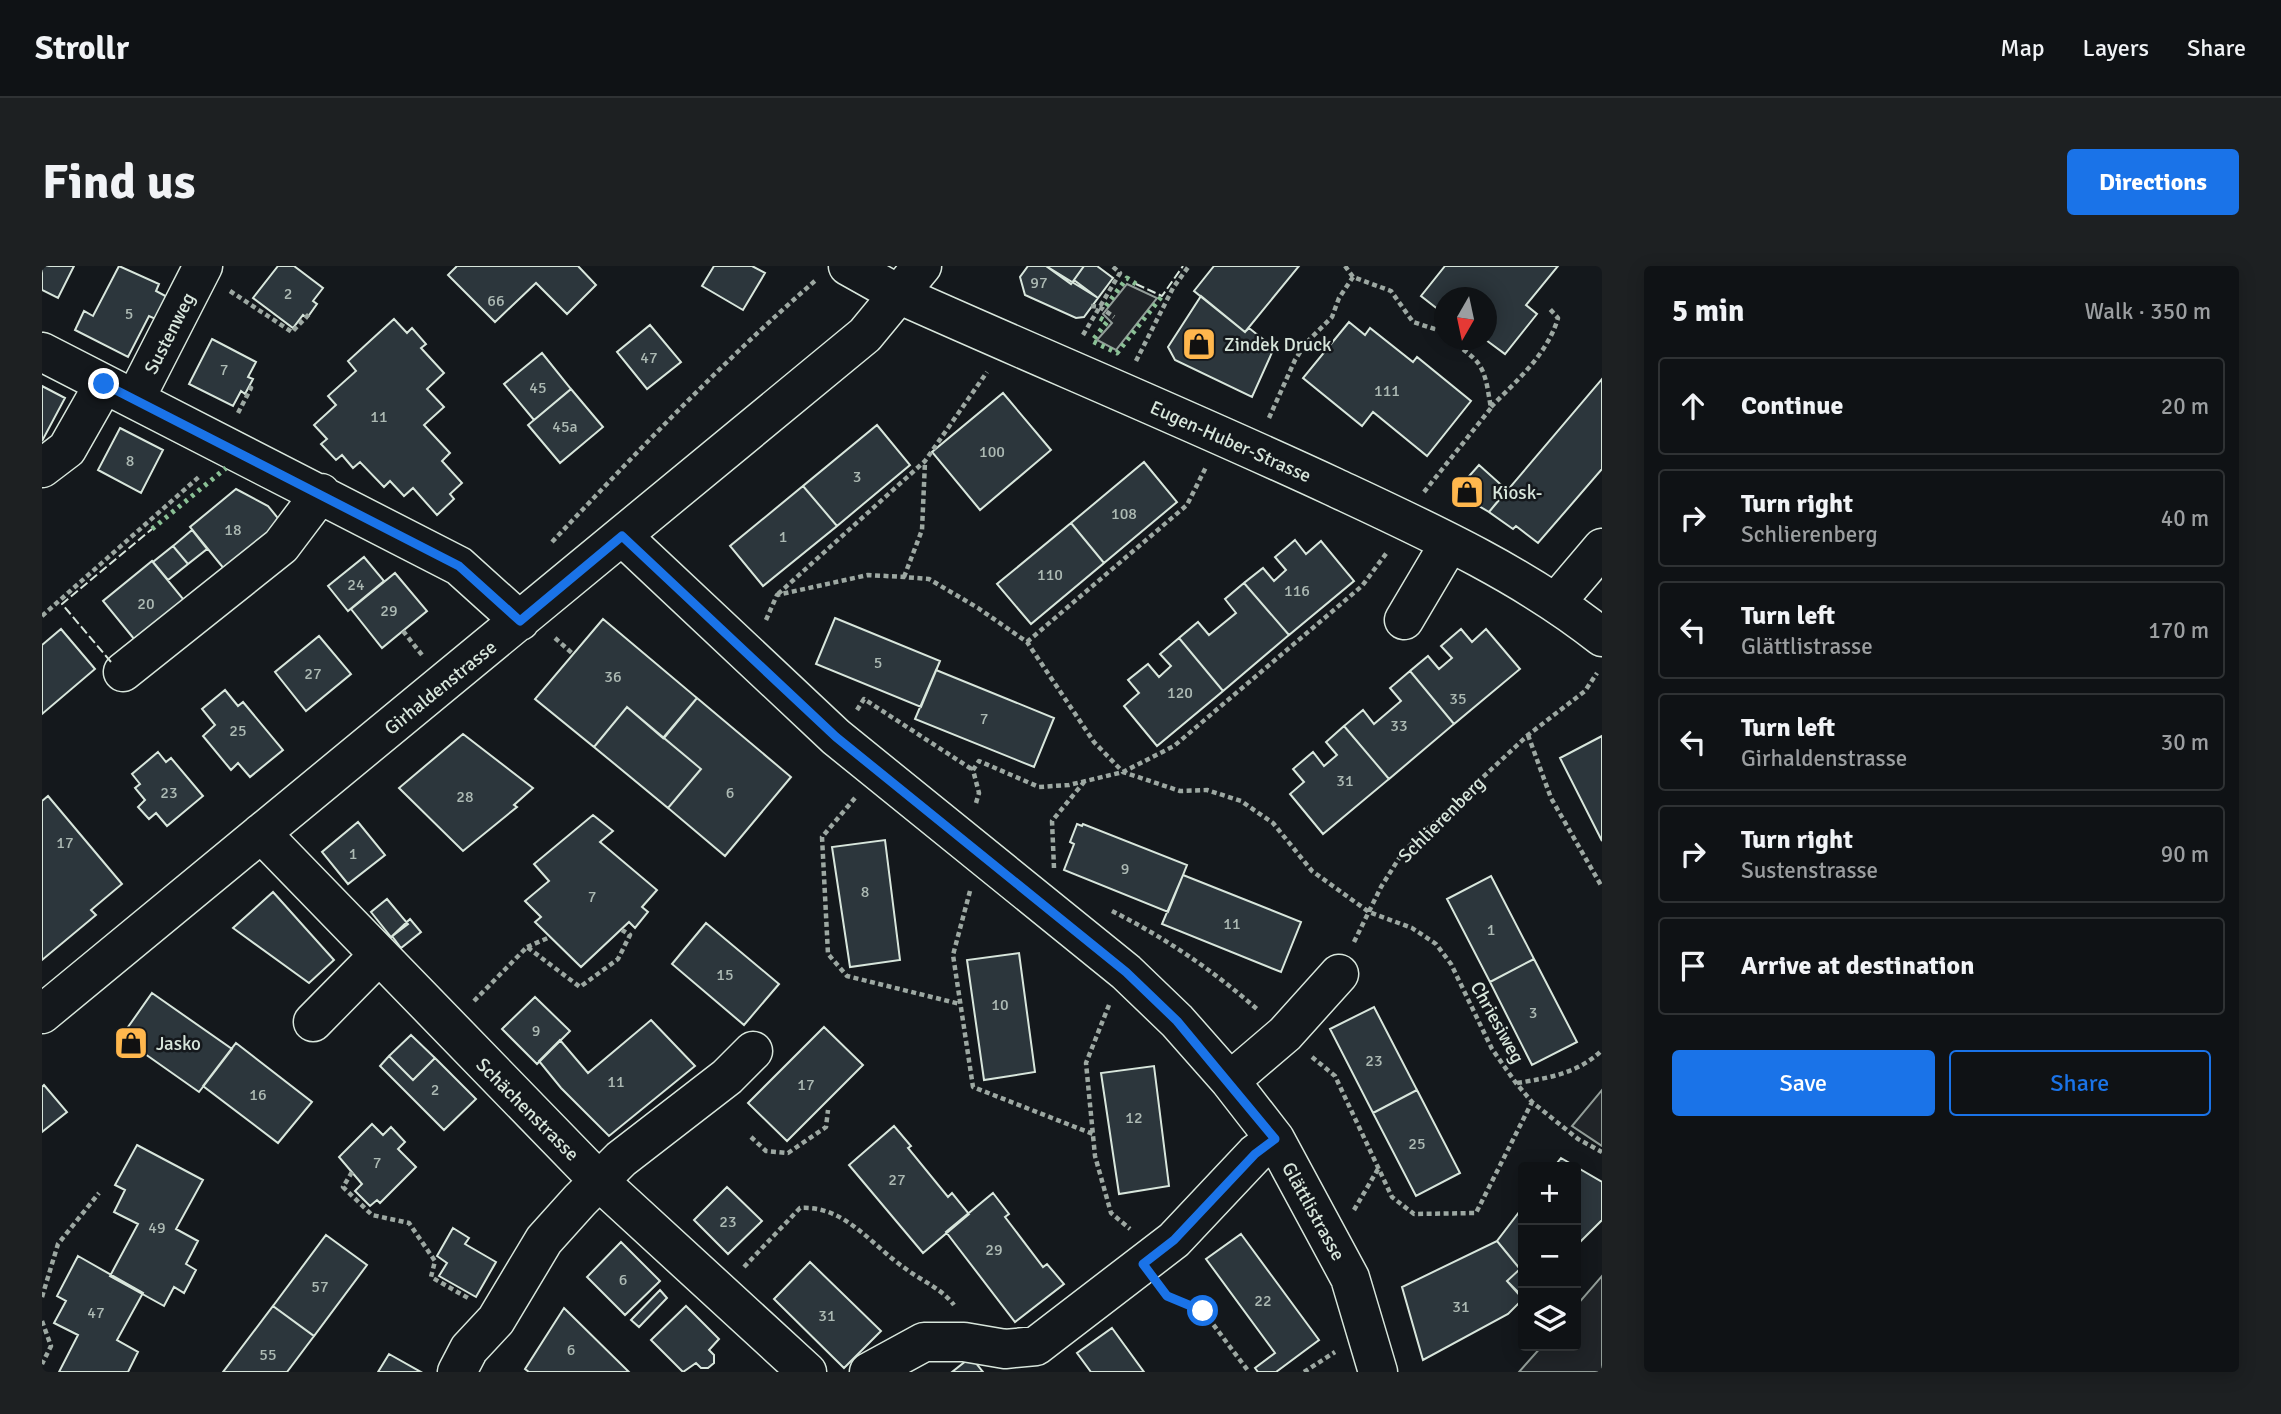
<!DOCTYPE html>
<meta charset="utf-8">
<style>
:root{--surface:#0f1215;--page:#1d2022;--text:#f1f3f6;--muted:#9b9ea0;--line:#2f3234;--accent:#1a73e8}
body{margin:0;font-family:Signika,sans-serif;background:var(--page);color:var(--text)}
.controls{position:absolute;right:21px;bottom:21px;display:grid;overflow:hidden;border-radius:7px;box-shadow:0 4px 18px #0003}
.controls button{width:63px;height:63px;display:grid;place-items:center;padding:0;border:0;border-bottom:2px solid var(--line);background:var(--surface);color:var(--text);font:35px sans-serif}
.compass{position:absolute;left:1392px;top:21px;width:63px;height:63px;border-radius:50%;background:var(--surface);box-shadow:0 4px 18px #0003;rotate:189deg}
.stop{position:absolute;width:21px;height:21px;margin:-16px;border:5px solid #1a73e8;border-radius:50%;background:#fff}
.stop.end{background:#1a73e8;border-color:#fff;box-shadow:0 2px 7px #0008}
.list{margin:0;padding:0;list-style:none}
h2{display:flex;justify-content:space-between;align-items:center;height:91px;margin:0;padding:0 28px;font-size:30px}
h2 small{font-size:23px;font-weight:400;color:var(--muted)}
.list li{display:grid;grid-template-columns:46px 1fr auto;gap:21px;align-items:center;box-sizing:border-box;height:98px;margin:0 14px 14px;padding:0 14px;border:2px solid var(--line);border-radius:7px}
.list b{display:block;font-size:26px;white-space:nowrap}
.list p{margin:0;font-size:23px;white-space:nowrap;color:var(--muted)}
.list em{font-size:23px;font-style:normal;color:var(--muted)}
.actions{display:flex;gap:14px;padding:21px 28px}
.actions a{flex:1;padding:16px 0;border:2px solid var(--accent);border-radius:7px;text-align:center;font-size:24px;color:var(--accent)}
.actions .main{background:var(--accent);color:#fff}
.icon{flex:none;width:38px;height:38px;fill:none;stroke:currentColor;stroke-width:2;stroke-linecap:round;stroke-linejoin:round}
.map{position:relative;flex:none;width:1560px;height:1106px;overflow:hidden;border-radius:7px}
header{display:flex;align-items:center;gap:42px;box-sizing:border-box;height:98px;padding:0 35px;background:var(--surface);border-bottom:2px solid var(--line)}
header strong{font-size:33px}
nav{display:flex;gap:38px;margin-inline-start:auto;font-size:24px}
.intro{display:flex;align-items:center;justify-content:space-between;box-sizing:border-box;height:168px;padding:0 42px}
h1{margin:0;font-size:49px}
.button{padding:18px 32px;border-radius:7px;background:var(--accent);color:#fff;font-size:24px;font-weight:700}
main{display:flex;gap:42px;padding:0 42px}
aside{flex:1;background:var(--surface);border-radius:7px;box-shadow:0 4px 18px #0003}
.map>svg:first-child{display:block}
.green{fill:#202428;stroke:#939e99;stroke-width:2}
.building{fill:#2c363c;stroke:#d8e6dc;stroke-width:2}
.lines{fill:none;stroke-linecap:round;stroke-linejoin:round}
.minor-casing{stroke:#d8e6dc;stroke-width:41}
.path{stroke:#9da8a2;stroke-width:4.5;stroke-dasharray:5 3.5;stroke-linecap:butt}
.minor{stroke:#14181c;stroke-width:38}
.hedge{stroke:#8ac095;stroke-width:5;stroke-dasharray:3.5 5;stroke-linecap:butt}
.fence{stroke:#d8e6dc;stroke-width:2;stroke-dasharray:9 3.5;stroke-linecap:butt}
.route{stroke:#1a73e8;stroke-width:9}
.labels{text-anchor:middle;stroke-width:5;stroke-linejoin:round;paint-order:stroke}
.number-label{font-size:16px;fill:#adbab4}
.street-label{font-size:19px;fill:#d8e6dc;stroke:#14181c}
.poi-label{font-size:19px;fill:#d8e6dc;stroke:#14181c;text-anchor:start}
</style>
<header>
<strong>Strollr</strong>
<nav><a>Map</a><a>Layers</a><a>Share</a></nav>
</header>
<div class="intro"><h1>Find us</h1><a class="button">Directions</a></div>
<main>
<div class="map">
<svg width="1560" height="1106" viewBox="0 0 1560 1106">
<rect width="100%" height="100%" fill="#14181c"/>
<!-- green -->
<path class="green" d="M1085 18 1115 32 1074 84 1055 74 1070 57 1061 48Z
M1560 824V880L1530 860Z
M1560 1010V1106H1477L1500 1080H1534V1040Z"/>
<!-- building -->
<path class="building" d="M0 0H32L16 32 0 24Z
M77 0 117 18 114 25 129 33 118 55 107 50 86 91 33 64 42 45 51 50Z
M236 0H252L281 22 271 35 275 38 265 52 261 49 251 62 211 32Z
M415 0H536L554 19 525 48 494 17 453 56 406 9Z
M672 0H710L723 7 701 44 660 20Z
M986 0H1004L1056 32 1042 51 1034 52 983 29 978 11Z
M1004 0H1042L1029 18Z
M1042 0H1055L1071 12 1056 32 1032 14Z
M1172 0H1257L1203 66 1152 25Z
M1403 0H1516L1484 39 1495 48 1463 88 1444 74V32H1402V48L1379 30Z
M1159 30 1203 66 1207 62 1232 82 1210 131 1133 94 1126 81Z
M352 53 365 67 370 62 384 78 379 82 402 107 385 123 402 141 382 159 408 187 400 195 420 217 408 228 412 233 395 249 371 222 362 230 348 215 342 221 318 196 311 202 300 189 294 194 279 178 285 173 272 159 294 139 286 130 314 105 306 95Z
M1307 56 1323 69 1328 62 1371 96 1375 91 1429 135 1385 190 1331 146 1320 160 1261 112Z
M608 59 639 96 605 123 575 86Z
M170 73 214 96 206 111 211 113 203 128 199 125 191 140 147 118Z
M500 87 529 123 492 154 462 118Z
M1560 113V203L1496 277 1474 260 1471 263 1447 246Z
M0 120 23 132 0 175Z
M529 123 561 161 518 197 486 159Z
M961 127 1009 184 938 244 890 186Z
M835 159 868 199 795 260 761 220Z
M78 162 121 184 99 227 56 204Z
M1102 196 1135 236 1062 297 1029 257Z
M1437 199 1465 224 1447 246 1413 226Z
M761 220 795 260 721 320 688 280Z
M194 223 226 240 240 257 183 304 148 261Z
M1029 257 1062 297 989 358 955 318Z
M150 264 165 283 146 298 131 280Z
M1253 274 1264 288 1279 275 1312 315 1247 369 1202 317 1221 302 1232 315 1244 304 1233 291Z
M131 280 146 298 126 314 111 296Z
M322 291 342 315 306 345 286 320Z
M110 295 146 339 97 379 61 335Z
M353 307 385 345 340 382 309 343Z
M1202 317 1247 369 1181 425 1137 372 1156 356 1167 369 1194 347 1183 333Z
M793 352 898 395 879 441 774 398Z
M561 353 655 432 621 472 585 441 552 481 493 433Z
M19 363 53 403 0 448V379Z
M1419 363 1430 376 1444 363 1478 403 1412 458 1368 405 1386 390 1397 403 1410 392 1399 380Z
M277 370 309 408 264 445 233 406Z
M1137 372 1181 425 1115 480 1082 440 1097 427 1086 414 1106 398 1117 411 1129 400 1118 388Z
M894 404 1012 452 992 501 873 453Z
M1368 405 1412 458 1347 513 1302 460 1321 444 1332 458 1359 435 1348 422Z
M183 424 196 440 201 436 241 484 208 511 196 497 189 504 161 470 173 459 160 443Z
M655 432 749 511 683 590 626 542 659 503 622 472Z
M585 441 659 503 626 542 552 481Z
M1302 460 1347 513 1281 568 1248 528 1262 516 1251 503 1271 486 1282 500 1295 489 1284 476Z
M421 468 491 522 472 539 475 541 421 585 357 522Z
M1560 470V575L1518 492Z
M116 486 124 496 129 492 161 530 125 560 114 547 107 553 96 541 103 534 93 522 98 518 90 508Z
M6 530 80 618 49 644 54 649 0 694V535Z
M551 549 571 565 558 576 615 624 600 641 606 646 593 662 587 656 539 701 493 656 499 651 483 635 507 615 492 598Z
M316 556 343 589 306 618 280 586Z
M1035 558 1040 560 1041 558 1145 599 1126 646 1022 604 1032 578 1028 576Z
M843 574 858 694 808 701 790 581Z
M1141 609 1259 656 1239 706 1120 658Z
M1449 610 1492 693 1448 716 1405 633Z
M231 626 292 694 267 717 191 662Z
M345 633 366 658 349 671 329 646Z
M368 653 379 666 359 682 350 670Z
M664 657 737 718 702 759 630 698Z
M977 687 993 806 942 814 925 694Z
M1492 693 1535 776 1490 799 1448 716Z
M110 727 190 783 157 826 79 771Z
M493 731 528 765 495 798 460 763Z
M1332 741 1375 824 1331 847 1288 763Z
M609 754 653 800 567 870 519 822 497 795 518 774 546 807Z
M782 761 821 799 745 875 706 837Z
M369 769 393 792 371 814 347 790Z
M194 777 270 836 236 877 161 820Z
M347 790 371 814 393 792 434 833 402 864 338 800Z
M1112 800 1127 920 1077 928 1059 807Z
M2 819 25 846 0 866V821Z
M1375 824 1418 907 1374 930 1331 847Z
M330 858 341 869 349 861 363 876 356 883 374 901 338 937 335 934 328 940 313 925 320 918 297 891Z
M852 860 869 880 866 882 906 931 910 927 927 948 881 987 807 899Z
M95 879 161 914 134 963 156 975 144 998 154 1004 142 1027 132 1021 122 1040 68 1010 96 958 72 946 83 924 73 919Z
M1519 892 1560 916V954L1534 980V901H1512Z
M685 921 720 955 686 988 652 954Z
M951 927 967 948 963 951 1001 1001 1005 998 1022 1018 973 1056 904 966Z
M1481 941V1031L1465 1015 1478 1003 1455 975Z
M411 962 427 972 423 978 454 996 434 1031 397 1010 405 997 395 990Z
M1199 968 1277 1074 1234 1106H1216L1213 1102 1233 1087 1164 993Z
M284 969 325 999 272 1070 231 1040Z
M1455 975 1478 1003 1465 1015 1481 1033 1466 1048 1381 1094 1360 1021Z
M579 976 618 1015 583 1049 545 1011Z
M36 990 101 1027 75 1074 96 1086 86 1106H17L36 1069 12 1057 24 1035 15 1030Z
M768 996 839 1065 802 1102 732 1033Z
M618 1024 625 1032 597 1061 589 1054Z
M231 1040 272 1070 245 1106H181Z
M644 1040 677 1073 667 1084 672 1089V1097L666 1102H659L654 1097 641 1106 609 1074Z
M522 1042 587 1106H487L483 1103Z
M1070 1062 1102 1106H1049L1035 1087Z
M347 1088 379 1106H336Z
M929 1091 941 1106H910Z"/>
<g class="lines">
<!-- minor casing -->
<g class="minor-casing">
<path id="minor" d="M806 0 856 28C1001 93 1148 154 1292 221 1384 264 1481 308 1560 371
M0 86 417 300 478 355
M93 133 161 0
M0 202 25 183 62 118
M580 270 794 471 1084 706 1135 755 1188 815 1233 873 1308 1012 1336 1106
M1515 335 1560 282
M1362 354 1407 278
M81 406 239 280 279 227
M219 567 557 915 765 1106
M0 748 823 69 880 0
M271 756 336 690
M1188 815 1243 768 1297 708
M415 1106 427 1083 454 1054 502 974 538 934 579 893 685 811 711 785
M827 1106 882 1076H922L963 1083 994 1080 1132 974 1213 888 1233 873"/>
</g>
<!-- path -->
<path class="path" d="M1303 0 1311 11 1349 25 1371 56 1402 66
M188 25 250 66 269 46
M1049 40 1058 41 1072 51
M1041 69 1078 7 1070 0
M1094 95 1131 22 1147 0
M1449 141C1475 114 1505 89 1516 52L1506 41
M196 147 209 122 206 121
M1227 152 1253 94 1264 77 1290 51 1297 32 1311 11
M1382 226 1449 142C1446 127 1445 109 1436 97 1430 89 1419 83 1412 74
M510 276C595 186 680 96 774 14
M862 311 880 264 883 196
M736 328 883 195 945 106
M0 350 159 209
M724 354 735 329 826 309 862 311 887 313 936 342 985 376 1052 476 1081 506 1138 525 1165 524 1199 535 1231 557 1270 605 1327 646 1370 662 1394 678 1409 698 1450 783 1474 817 1490 836 1536 873 1560 886
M361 365 380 389
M513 372 531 388
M985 376 1145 239 1164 201
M815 444 822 433 931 504
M1486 469 1509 532 1560 621
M813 532 780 571 786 688 805 710 918 738
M934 537 937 527 931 504 937 495 997 521 1027 519 1081 506 1132 480 1320 320 1346 285
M1012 602 1010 555 1042 516
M928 625 911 689 931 821 1051 868
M1070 645C1122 671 1172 705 1216 744
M1312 676 1339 621 1361 586 1486 469 1543 425 1555 407
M485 681 508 671
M432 735 485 681 538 721 576 693 588 669 580 664
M1067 739 1044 797 1053 890 1069 947 1088 963
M1270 791 1293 810 1350 931 1372 948 1434 947 1490 836
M1475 817C1507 812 1537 807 1560 784
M709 871 724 885 746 887 784 861 786 844
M310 906 301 921 330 949 367 957 393 995 389 1011 426 1032
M1312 944 1336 903
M702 1001 758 942C803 939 830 980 864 1003 880 1015 899 1022 912 1039
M1123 1027 1161 1045 1207 1106
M0 1031 16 978 57 927
M0 1055 9 1080 0 1098
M1262 1106 1293 1086"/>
<!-- minor -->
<use href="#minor" class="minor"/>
<!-- hedge -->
<path class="hedge" d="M1064 40 1085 12 1094 18
M1058 52 1065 56 1050 75 1075 87 1120 30
M110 263 184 202"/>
<!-- fence -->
<path class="fence" d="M1094 18 1120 30 1141 0
M69 396 20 338 110 263"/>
</g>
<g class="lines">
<!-- route -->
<path class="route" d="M62 118 417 300 478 355 580 270 794 471 1084 706 1135 755 1233 873 1213 888 1132 974 1101 998 1125 1030 1161 1045"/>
</g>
<!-- icons -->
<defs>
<g id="shop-square" transform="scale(1.75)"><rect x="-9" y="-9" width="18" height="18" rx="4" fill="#ffb74d" stroke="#14181c"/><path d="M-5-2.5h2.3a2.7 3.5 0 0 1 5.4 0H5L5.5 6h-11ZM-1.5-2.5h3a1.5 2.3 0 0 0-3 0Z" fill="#111"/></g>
</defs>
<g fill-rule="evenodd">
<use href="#shop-square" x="1157" y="78"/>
<use href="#shop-square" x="1425" y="226"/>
<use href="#shop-square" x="89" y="777"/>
</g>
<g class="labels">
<!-- number labels -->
<g class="number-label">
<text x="997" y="22">97</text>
<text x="246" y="33">2</text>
<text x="454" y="40">66</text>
<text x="87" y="53">5</text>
<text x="607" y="97">47</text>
<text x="182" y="109">7</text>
<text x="496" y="127">45</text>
<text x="1345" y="130">111</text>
<text x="337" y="156">11</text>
<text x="523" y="166">45a</text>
<text x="950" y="191">100</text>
<text x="88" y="200">8</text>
<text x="815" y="216">3</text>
<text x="1082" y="253">108</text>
<text x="191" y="269">18</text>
<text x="741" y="276">1</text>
<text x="1008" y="314">110</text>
<text x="314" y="324">24</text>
<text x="1255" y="330">116</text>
<text x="104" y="343">20</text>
<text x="347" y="350">29</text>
<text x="836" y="402">5</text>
<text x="271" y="413">27</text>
<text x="571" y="416">36</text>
<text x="1138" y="432">120</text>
<text x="1416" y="438">35</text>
<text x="942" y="458">7</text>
<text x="1357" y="465">33</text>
<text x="196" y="470">25</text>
<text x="1303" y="520">31</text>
<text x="127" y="532">23</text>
<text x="688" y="532">6</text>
<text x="423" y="536">28</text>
<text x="23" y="582">17</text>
<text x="311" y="593">1</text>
<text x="1083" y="608">9</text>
<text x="823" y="631">8</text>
<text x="550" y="636">7</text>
<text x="1190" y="663">11</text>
<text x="1449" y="669">1</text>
<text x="683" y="714">15</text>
<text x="958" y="744">10</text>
<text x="1491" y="752">3</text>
<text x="494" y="770">9</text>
<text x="1332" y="800">23</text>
<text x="574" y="821">11</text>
<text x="764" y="824">17</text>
<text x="393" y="829">2</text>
<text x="216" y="834">16</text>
<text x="1092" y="857">12</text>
<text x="1375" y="883">25</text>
<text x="335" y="902">7</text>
<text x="855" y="919">27</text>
<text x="686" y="961">23</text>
<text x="115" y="967">49</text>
<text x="952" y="989">29</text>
<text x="581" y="1019">6</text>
<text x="278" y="1026">57</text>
<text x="1221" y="1040">22</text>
<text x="1419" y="1046">31</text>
<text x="54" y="1052">47</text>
<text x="785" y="1055">31</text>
<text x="529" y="1089">6</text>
<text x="226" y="1094">55</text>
</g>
<!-- street labels -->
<g class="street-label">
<text transform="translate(127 67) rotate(-63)" y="7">Sustenweg</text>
<text transform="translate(1189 175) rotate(24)" y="7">Eugen-Huber-Strasse</text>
<text transform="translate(398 421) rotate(-39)" y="7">Girhaldenstrasse</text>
<text transform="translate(1399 553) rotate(-45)" y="7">Schlierenberg</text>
<text transform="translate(1456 756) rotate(61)" y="7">Chriesiweg</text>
<text transform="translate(486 843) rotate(45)" y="7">Schächenstrasse</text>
<text transform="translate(1272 945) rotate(61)" y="7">Glättlistrasse</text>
</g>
<!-- poi labels -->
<g class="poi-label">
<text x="1182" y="85">Zindek Druck</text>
<text x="1450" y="233">Kiosk-</text>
<text x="114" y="784">Jasko</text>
</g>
</g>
</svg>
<div class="controls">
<button>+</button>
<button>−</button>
<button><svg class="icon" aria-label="layers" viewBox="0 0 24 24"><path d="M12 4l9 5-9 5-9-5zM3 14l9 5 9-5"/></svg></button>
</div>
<svg class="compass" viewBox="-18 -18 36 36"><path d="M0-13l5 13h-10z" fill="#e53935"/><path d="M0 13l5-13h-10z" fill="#9b9ea0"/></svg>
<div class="stop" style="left:1161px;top:1045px"></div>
<div class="stop end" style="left:62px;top:118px"></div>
</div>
<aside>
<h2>5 min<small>Walk · 350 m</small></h2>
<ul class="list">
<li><svg class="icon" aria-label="ahead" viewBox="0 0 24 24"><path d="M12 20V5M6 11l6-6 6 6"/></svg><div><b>Continue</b></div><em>20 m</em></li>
<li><svg class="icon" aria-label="right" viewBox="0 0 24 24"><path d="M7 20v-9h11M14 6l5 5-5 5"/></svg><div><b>Turn right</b><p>Schlierenberg</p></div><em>40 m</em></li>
<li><svg class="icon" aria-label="left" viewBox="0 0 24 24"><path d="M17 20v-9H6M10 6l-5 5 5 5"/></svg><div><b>Turn left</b><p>Glättlistrasse</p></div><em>170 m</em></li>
<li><svg class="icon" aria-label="left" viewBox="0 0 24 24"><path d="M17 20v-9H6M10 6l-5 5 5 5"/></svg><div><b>Turn left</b><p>Girhaldenstrasse</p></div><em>30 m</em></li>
<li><svg class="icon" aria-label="right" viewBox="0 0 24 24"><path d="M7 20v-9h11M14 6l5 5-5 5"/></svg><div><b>Turn right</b><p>Sustenstrasse</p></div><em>90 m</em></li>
<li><svg class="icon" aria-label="arrive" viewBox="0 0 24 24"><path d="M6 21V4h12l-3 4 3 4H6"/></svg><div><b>Arrive at destination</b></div></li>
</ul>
<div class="actions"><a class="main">Save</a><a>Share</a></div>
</aside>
</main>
